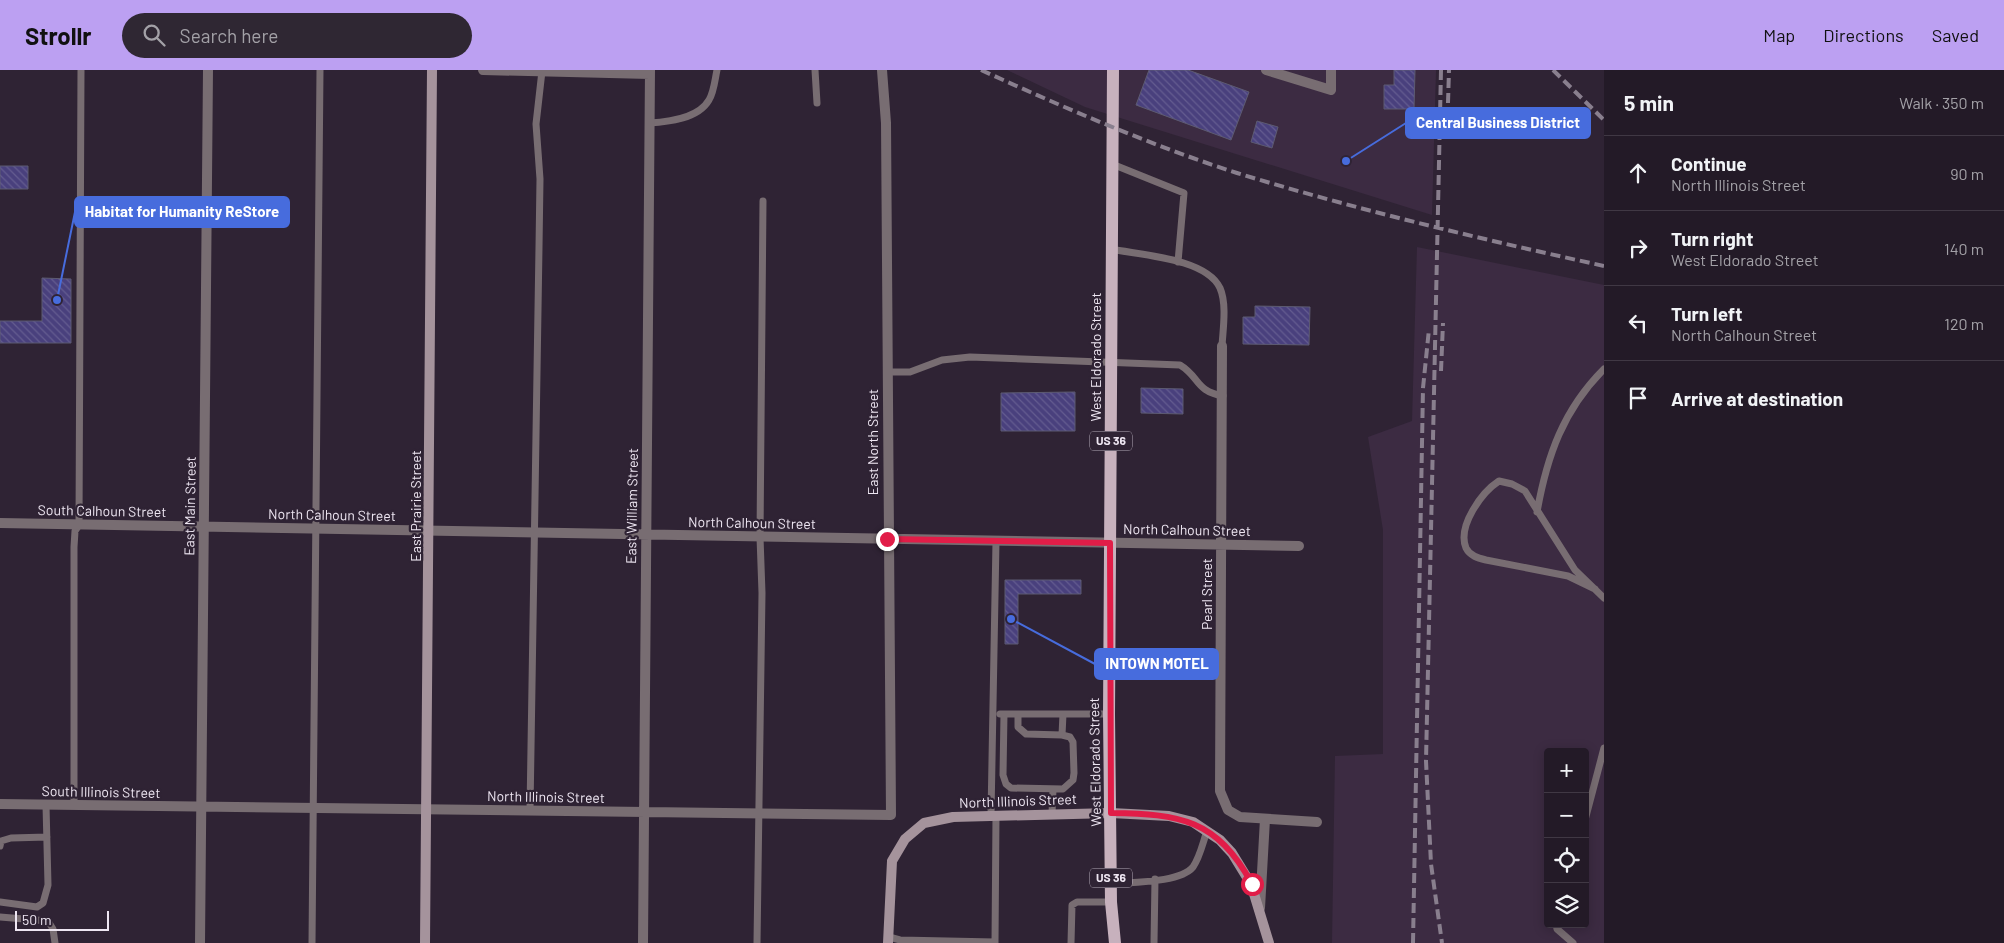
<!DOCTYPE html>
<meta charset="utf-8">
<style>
:root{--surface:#231a27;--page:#2f2733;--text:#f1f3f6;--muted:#a3a1a7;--line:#403844;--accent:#bca0f2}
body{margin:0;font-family:Barlow,sans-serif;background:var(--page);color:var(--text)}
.controls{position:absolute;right:15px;bottom:15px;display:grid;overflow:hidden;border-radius:5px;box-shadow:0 2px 12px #0003}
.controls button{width:45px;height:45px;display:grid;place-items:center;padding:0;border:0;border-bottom:1px solid var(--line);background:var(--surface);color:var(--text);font:25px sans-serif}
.scale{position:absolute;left:15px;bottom:12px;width:94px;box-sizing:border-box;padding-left:5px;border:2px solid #eee6f2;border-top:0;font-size:14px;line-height:18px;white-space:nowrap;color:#eee6f2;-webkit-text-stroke:4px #2f2334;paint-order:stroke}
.stop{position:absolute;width:15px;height:15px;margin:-11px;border:4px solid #e11d48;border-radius:50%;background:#fff}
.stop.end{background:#e11d48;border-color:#fff;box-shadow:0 1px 5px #0008}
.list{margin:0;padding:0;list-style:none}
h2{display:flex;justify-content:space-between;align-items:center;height:65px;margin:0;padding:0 20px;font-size:21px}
h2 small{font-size:16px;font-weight:400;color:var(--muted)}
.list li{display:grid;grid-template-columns:32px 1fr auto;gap:15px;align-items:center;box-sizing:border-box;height:75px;padding:0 20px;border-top:1px solid var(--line)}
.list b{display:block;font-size:19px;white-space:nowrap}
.list p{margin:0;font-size:16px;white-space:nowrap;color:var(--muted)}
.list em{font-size:16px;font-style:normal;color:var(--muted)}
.icon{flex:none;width:28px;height:28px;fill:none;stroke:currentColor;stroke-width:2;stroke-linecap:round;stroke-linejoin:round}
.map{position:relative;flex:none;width:1604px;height:873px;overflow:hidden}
header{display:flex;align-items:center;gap:30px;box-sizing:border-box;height:70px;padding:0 25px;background:var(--accent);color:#111}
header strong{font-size:24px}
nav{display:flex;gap:28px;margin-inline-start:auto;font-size:18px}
.search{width:350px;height:45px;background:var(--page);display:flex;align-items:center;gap:12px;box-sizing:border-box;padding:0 18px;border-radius:28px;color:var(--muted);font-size:19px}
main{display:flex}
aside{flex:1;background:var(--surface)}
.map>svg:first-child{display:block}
.built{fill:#3c2b42;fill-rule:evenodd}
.building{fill:url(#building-back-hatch);stroke:#5d5b72}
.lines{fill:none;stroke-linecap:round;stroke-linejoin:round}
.lane{stroke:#786d72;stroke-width:7}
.street{stroke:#786d72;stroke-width:10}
.secondary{stroke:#a5939c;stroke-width:10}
.primary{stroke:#c7b1bd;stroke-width:12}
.rail{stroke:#897f8e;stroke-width:4;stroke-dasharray:10 5;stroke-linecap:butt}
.route{stroke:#e11d48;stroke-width:6}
.labels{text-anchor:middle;stroke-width:4.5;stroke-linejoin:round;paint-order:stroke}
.shield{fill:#2f2334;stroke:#b5acb9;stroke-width:1}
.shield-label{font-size:12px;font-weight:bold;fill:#eee6f2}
.street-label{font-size:14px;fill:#eee6f2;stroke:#2f2334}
.leader{fill:none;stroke:#476cdd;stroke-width:2}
.callout-dot{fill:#476cdd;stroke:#2f2334;stroke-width:2}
.callout{fill:#476cdd;stroke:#476cdd;stroke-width:2}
.callout-label{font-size:15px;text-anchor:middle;font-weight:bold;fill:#fff}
</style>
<header>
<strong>Strollr</strong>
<div class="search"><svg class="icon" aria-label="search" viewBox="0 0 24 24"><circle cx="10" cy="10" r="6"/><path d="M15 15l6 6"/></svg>Search here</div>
<nav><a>Map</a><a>Directions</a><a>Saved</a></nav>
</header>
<main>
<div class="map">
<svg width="1604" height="873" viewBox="0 0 1604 873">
<defs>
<pattern id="building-back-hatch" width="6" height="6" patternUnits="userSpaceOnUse" patternTransform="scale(1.25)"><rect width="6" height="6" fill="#49407d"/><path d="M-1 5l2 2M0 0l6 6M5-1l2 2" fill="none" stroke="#645c90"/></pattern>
</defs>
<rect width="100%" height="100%" fill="#2f2334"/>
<!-- built -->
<path class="built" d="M1007 0H1436L1432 145 1085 37Z
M1417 177 1604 215V873H1332L1335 686 1383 684V460L1368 367 1412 351ZM1548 682H1585V854H1548Z"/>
<!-- building -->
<path class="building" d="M1149 0H1188L1249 22 1231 70 1136 35Z
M1394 0H1415L1414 39H1384V15H1394Z
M1257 51 1278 57 1272 78 1251 72Z
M0 96H28V119H0Z
M42 208 71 209V273H0V251H42Z
M1255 236 1310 237 1309 275 1243 274V247H1255Z
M1141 318 1183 319V344L1141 343Z
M1075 322V361H1001V323Z
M1005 510H1081V524H1018V574H1005Z"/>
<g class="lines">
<!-- lane -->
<path class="lane" d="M815 0 817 33
M649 53C668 52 698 49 709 30 714 22 715 9 717 0
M1112 94 1184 123 1178 192
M1111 179C1140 185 1206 188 1220 218 1227 234 1223 259 1222 276
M887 302H910L942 290 970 287 1180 295C1200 307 1195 321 1223 326
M1537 442C1547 386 1563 340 1604 299
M1595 519 1568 506 1486 490C1478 488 1470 486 1466 478 1457 456 1482 422 1499 411L1512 414 1525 421 1575 500 1604 528
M1000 644H1109
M1004 644 1003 705 1006 714 1011 718 1063 719 1073 710 1074 703 1073 672 1070 667 1062 665
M1018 644V657L1026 664 1062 665 1063 644
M74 735V477L75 461 79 455 81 0
M530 740 539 177 540 109 536 54 542 1
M1052 744 1053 719
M991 745 996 471
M1585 750 1604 678
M0 776 1 771 11 768 47 767
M1111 814C1131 812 1180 813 1193 797 1200 787 1203 772 1207 761
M0 832 37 837 43 833 48 815 46 735
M0 847 48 851 53 859 55 873
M1556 854 1557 859 1573 873
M889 867 900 870 995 872
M312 873 320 0
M757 873 762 523 760 467 763 131
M995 873 996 745
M1071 873 1072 835 1077 832H1111
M1154 873 1155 809"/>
<!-- street -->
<path class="street" d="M483 0 650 4
M1266 0 1331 20V0
M1222 276 1220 721 1228 740 1240 747 1317 752
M0 453 1299 476
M0 734 891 745 886 53 882 0
M1260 838 1265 749
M200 873 208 0
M643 873 650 0"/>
<!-- secondary -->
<path class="secondary" d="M425 873 432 0
M888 873 892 791 905 769 924 753 953 747 1111 743 1169 746 1193 752 1220 770 1232 783 1251 814 1269 873"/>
<!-- primary -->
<path class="primary" d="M1113 0 1109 644 1111 832 1115 873"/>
<!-- rail -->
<path class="rail" d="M981 0C1065 38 1150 75 1237 103 1358 140 1481 169 1604 196
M1441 0 1426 691 1431 794 1442 873
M1553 0 1604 50
M1448 33 1449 0
M1441 301 1443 253
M1413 873 1423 318 1429 259"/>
</g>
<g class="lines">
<!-- route -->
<path class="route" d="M887 469 1110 473 1111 743C1180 744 1217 749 1252 814"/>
</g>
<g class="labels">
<!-- shield labels -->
<g class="shield">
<rect x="1090" y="361.5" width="42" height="19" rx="4"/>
<rect x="1090" y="798.5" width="42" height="19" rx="4"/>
</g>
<g class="shield-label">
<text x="1111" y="375">US 36</text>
<text x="1111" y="812">US 36</text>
</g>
<!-- street labels -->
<g class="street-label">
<text transform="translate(1096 287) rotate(-90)" y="5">West Eldorado Street</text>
<text transform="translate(873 372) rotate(-90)" y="5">East North Street</text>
<text transform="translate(190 436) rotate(-89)" y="5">East Main Street</text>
<text transform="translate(416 436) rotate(-90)" y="5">East Prairie Street</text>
<text transform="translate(632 436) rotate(-89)" y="5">East William Street</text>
<text transform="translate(102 441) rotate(1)" y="5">South Calhoun Street</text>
<text transform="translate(332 445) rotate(1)" y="5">North Calhoun Street</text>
<text transform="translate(752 453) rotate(1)" y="5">North Calhoun Street</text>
<text transform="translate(1187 460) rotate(1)" y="5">North Calhoun Street</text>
<text transform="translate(1207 524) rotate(-90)" y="5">Pearl Street</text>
<text transform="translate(1095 692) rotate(-91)" y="5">West Eldorado Street</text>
<text transform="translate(101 722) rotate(1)" y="5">South Illinois Street</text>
<text transform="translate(546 727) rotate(1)" y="5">North Illinois Street</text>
<text transform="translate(1018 731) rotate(-2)" y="5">North Illinois Street</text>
</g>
</g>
<!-- callouts -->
<path class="leader" d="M1346 91L1406 53M57 230L75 142M1011 549L1095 594"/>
<g class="callout-dot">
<circle cx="1346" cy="91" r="5"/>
<circle cx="57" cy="230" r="5"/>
<circle cx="1011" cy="549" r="5"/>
</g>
<g class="callout">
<rect x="1406" y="38" width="184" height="30" rx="5"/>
<rect x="75" y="127" width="214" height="30" rx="5"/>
<rect x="1095" y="579" width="123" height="30" rx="5"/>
</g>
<g class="callout-label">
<text x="1498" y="58">Central Business District</text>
<text x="182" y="147">Habitat for Humanity ReStore</text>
<text x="1157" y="599">INTOWN MOTEL</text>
</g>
</svg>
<div class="controls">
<button>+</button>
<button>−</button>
<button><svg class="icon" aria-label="locate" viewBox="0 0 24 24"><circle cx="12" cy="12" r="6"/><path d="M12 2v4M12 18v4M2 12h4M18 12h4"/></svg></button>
<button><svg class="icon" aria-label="layers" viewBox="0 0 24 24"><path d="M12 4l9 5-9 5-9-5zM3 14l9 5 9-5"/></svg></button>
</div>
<div class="scale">50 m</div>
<div class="stop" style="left:1252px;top:814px"></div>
<div class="stop end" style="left:887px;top:469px"></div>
</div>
<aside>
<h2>5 min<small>Walk · 350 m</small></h2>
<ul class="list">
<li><svg class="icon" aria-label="ahead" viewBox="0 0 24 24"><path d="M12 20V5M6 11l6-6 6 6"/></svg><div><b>Continue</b><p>North Illinois Street</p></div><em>90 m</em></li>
<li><svg class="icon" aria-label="right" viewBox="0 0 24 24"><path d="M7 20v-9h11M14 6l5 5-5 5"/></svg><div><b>Turn right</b><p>West Eldorado Street</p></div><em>140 m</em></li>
<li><svg class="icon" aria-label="left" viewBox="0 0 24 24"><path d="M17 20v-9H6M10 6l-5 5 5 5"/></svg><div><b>Turn left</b><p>North Calhoun Street</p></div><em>120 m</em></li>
<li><svg class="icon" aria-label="arrive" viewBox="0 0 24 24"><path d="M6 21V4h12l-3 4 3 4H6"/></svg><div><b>Arrive at destination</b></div></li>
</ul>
</aside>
</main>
